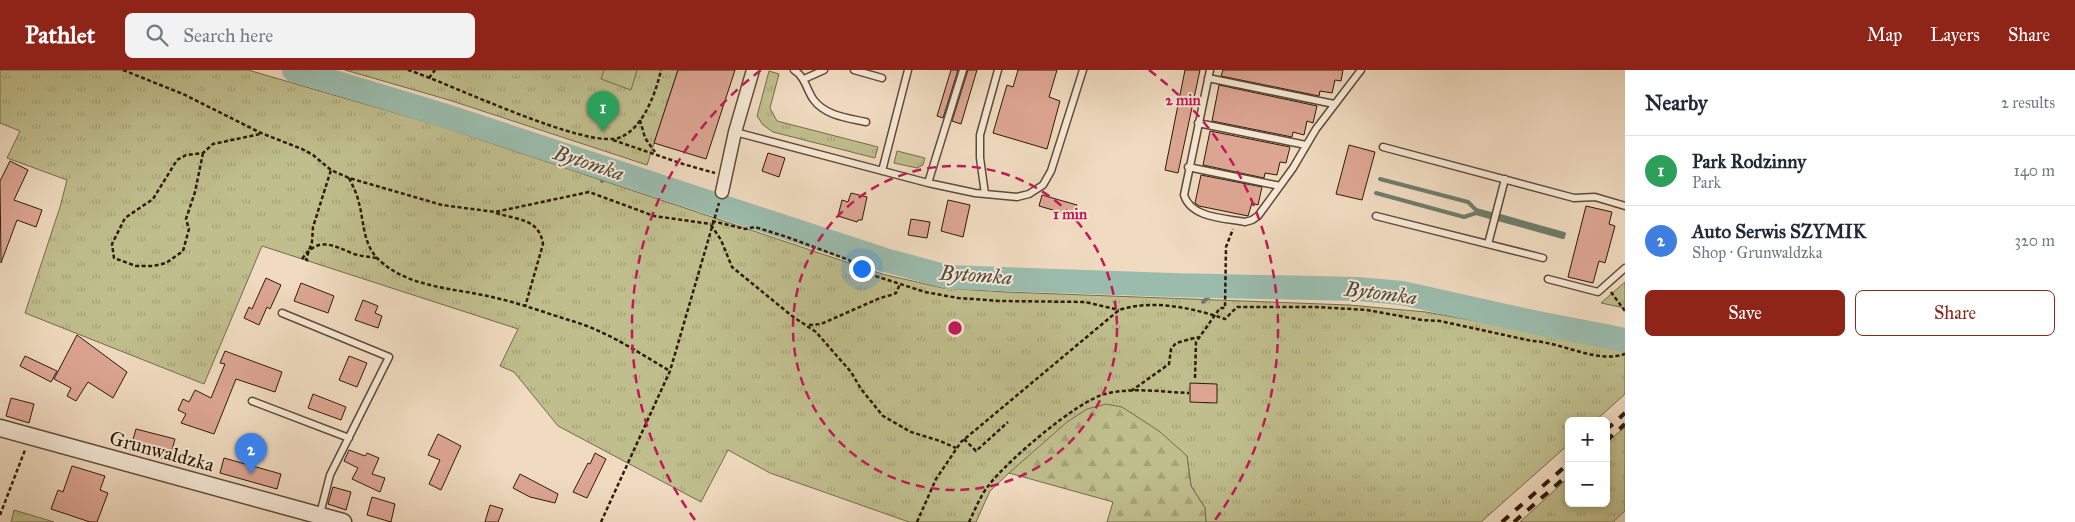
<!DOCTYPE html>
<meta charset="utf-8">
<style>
:root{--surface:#fff;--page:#f2f2f3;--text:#1f2937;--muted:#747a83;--line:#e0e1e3;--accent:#8f2418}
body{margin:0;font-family:"IM FELL Great Primer",serif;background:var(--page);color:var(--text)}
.controls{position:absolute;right:15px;bottom:15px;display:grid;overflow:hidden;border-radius:8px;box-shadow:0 2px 8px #0003}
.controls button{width:45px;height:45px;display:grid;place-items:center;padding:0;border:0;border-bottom:1px solid var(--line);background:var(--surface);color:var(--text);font:25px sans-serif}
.you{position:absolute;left:861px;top:198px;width:18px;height:18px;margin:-12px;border:4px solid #fff;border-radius:50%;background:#1a73e8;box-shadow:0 0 0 8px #1a73e833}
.badge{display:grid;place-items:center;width:32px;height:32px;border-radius:50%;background:var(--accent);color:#fff;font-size:16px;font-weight:700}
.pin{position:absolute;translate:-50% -41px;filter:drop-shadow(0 1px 2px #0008)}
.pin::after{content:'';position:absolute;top:26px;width:18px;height:15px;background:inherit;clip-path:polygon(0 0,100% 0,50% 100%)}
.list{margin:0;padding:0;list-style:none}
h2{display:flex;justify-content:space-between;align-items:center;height:65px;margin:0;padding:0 20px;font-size:21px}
h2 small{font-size:16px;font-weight:400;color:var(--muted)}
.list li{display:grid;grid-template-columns:32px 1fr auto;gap:15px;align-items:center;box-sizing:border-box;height:70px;padding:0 20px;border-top:1px solid var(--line)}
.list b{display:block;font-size:19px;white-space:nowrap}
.list p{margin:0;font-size:16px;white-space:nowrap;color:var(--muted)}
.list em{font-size:16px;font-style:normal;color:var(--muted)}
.actions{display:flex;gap:10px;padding:15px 20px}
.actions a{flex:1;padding:11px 0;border:1px solid var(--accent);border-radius:8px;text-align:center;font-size:18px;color:var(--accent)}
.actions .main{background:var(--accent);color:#fff}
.icon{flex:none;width:28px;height:28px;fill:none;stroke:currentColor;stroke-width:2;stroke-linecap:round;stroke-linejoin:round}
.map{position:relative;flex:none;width:1625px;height:452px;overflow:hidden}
header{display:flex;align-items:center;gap:30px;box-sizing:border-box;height:70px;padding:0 25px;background:var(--accent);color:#fff}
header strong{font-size:24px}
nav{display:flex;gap:28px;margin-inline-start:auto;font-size:18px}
.search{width:350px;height:45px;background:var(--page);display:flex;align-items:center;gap:12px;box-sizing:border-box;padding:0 18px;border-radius:8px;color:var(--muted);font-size:19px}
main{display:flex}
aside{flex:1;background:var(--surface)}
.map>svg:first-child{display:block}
.grass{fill:url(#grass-tufts);stroke:#766c4a}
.forest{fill:url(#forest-firs);stroke:#766c4a}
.pitch{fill:#c0be8d;stroke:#766c4a}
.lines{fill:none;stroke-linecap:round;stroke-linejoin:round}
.stream{stroke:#6f7c6b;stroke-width:4}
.river{stroke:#9bbcad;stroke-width:24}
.building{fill:#dda693;stroke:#2d1b07}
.service-casing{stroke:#5e4b35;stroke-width:9}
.minor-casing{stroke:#5e4b35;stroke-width:15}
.tertiary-casing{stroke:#5e4b35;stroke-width:19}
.path{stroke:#2d1b07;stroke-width:2.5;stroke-dasharray:4 2.5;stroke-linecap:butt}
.service{stroke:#f5e8d6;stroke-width:6}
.minor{stroke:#f5e8d6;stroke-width:12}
.tertiary{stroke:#f5e8d6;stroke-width:16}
.rail{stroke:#2d1b07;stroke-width:4;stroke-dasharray:9 9;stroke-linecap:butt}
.ring{fill:none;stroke:#c2185b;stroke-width:2.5;stroke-dasharray:9 6}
.labels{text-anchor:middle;stroke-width:4;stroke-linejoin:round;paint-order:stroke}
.street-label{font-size:20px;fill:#2d1b07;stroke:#f5e8d6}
.water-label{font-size:21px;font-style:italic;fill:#4e4b39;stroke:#f5e8d6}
.centre{fill:#c2185b;stroke:#f5e8d6;stroke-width:2.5}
.ring-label{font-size:15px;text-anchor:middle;font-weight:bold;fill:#c2185b;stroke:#f5e8d6;stroke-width:4;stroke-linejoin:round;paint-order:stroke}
</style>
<header>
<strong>Pathlet</strong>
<div class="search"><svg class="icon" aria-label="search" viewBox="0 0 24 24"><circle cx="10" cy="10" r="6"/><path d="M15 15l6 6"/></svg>Search here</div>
<nav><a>Map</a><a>Layers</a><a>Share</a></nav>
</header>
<main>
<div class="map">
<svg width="1625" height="452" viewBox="0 0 1625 452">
<defs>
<pattern id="grass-tufts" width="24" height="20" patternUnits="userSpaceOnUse" patternTransform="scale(1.25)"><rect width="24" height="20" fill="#c0be8d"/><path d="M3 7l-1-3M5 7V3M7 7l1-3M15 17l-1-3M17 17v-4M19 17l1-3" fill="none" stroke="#a5a378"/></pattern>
<pattern id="forest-firs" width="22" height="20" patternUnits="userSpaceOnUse" patternTransform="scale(1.25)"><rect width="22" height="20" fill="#c0be8d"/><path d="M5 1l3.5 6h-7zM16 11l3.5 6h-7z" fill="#a5a378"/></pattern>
</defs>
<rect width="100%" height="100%" fill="#f0dbc0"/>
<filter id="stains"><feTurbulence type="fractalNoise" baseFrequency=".004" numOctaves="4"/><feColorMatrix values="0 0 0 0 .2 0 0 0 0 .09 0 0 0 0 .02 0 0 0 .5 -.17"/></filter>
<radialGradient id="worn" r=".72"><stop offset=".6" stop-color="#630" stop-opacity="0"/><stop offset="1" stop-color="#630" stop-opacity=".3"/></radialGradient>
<!-- grass -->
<path class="grass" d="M0 0H248L437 55 882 204 943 218 1005 222 1349 235 1426 242 1625 278V324L1595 351H1569V374L1481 452H1206L1205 438 1191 416 1187 386 1009 403 990 421 976 452H909L770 403 728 380 701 432 558 356 514 302 500 296 518 259 262 176 204 314 25 243 60 137 67 110 7 88 20 61 0 53Z
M345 0H678L647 95 449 30Z
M769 1 779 4 770 38 777 51 878 77 875 88 773 62 763 55 757 46Z
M897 81 925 88 923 95 917 98 894 93Z
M1625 212V238L1601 233Z
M1625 357V441L1613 452H1520L1569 407V433H1606V373Z
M14 440 54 452H11Z"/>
<!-- forest -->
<path class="forest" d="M1106 334 1122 337 1159 361 1187 386 1191 416 1205 438 1206 452H1107L1113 432 1009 403 1067 352 1087 339Z"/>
<!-- pitch -->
<path class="pitch" d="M604 0H637L631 20 601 9Z"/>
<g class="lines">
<!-- stream -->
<path class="stream" d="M1380 109 1468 132 1476 140 1491 144
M602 111 607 98
M1376 123 1464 147 1476 143 1490 147
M1500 146 1564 164
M1498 149 1563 167
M1203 232 1220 216"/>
<!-- river -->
<path class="river" d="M294 0 443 45 885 190 948 207 1172 215 1357 219 1402 223 1528 251 1625 270"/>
</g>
<!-- building -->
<path class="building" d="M678 0H735L706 89 654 73Z
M951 0H958L943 48 937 46Z
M968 0H977L961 54 952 51Z
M1018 0H1057L1049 27 1060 31 1047 79 993 63 1007 15 1013 17Z
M1185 0H1200L1178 103 1165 100Z
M1223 0H1343L1341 11 1335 10 1332 23 1320 21 1319 26 1221 6Z
M1219 15 1317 36 1313 53 1307 51 1304 65 1293 62 1292 67 1212 51Z
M1210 61 1290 77 1286 93 1280 92 1277 105 1265 103 1264 108 1203 95Z
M1349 75 1375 82 1362 130 1336 124Z
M768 83 785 88 779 107 762 101Z
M10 91 28 100 14 130 42 140 36 157 17 150 1 193 0 111Z
M1201 105 1262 117 1258 135 1252 133 1248 146 1199 136 1195 133Z
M851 123 867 127 862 150H858L857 152 838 146 842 130 848 132Z
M1042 125 1077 135 1074 146 1039 136Z
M948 130 970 135 963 167 941 161Z
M1586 136 1612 142 1609 154 1615 156 1605 193 1599 191 1593 213 1568 207Z
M911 149 930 152 927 168 908 165Z
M266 208 281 215 270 239 267 237 259 255 244 248 249 237 252 239Z
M301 213 334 226 328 243 294 231Z
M363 230 378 236 375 243 382 246 378 258 355 250Z
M77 265 127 302 113 328 88 312 76 331 67 326 71 318 54 309Z
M225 281 282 302 275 322 236 309 214 364 181 353 186 344 178 340 183 329 189 332 195 320 211 328 225 294 220 293Z
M25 286 57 301 51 312 20 296Z
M349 286 367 293 357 317 339 310Z
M1190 313 1217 314V333L1190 332Z
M313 324 346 337 341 350 308 338Z
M11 328 34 334 29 353 6 346Z
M136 359 175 369 169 390 130 380Z
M438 364 461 376 441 420 429 414 440 390 428 385Z
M349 380 365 386 367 383 379 388 372 404 385 408 380 422 352 409 358 398 344 391Z
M595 383 606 389 587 428 573 422 588 393 590 394Z
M224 388 281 404 277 419 220 403Z
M72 396 105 406 100 420 108 423 97 452H90L51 439 58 420 63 422Z
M520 404 558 424 555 433 530 427 513 418Z
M333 417 351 422 346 440 328 434Z
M372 427 395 434 391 452 367 445Z
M490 435 503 439 498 452H485Z"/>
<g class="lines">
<!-- service casing -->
<g class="service-casing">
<path id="service" d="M794 0C805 7 806 18 813 29 825 46 848 48 866 52
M854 0 882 8
M1210 0 1184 125C1191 148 1224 148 1245 152L1252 150 1258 146 1293 98 1316 59 1361 0
M1208 8 1334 34
M804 9 824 0
M1198 53 1306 75
M735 62 928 113 975 123 1017 127 1029 124 1043 115 1051 101 1083 0
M1383 77 1574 128 1595 127 1625 136
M1188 97 1280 116
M882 101 908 0
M928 113 963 0
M985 124 980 88V65L998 0
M1376 146 1543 188
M1488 174 1505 109
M1548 209 1598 222 1625 198
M282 243 389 287 330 405 320 444
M252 331 349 368"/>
</g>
<!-- minor casing -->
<g class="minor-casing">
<path id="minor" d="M722 122 735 62 753 0"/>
</g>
<!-- tertiary casing -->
<g class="tertiary-casing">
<path id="tertiary" d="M0 358 343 452"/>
</g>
<!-- path -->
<path class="path" d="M123 0 183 24 261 63 302 79 313 85 331 100 349 108 442 135 495 142 589 122 654 146 711 154
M408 0C447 12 590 82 621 67 644 57 656 22 661 0
M429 8 435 0
M640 50 645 68 655 82
M613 70 683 94 715 103
M203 83 195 122 186 149 189 159 183 181 166 193 153 196H136L114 188 112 174 125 148 153 129 177 90 186 85 203 83 213 74 260 64
M349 108C353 116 357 124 359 133 364 152 363 174 378 189 408 218 454 218 492 227 519 233 546 243 572 251 607 261 639 283 670 301
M496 143C517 150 539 148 543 174L525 237
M712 151 745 159 755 157 787 167 849 190 860 201 925 222 958 228 1001 231 1085 232 1119 240
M711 155 721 170 732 197 792 246 816 262 851 302 861 319 883 346 911 362 940 371 956 378
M302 189C318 166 332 175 354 184 361 186 369 187 377 188
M308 191 306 189 312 172 313 157 331 100
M1611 222 1625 241
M809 255 821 254 880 228 891 225 896 223 900 214
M1195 308 1196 272 1220 238H1225L1226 177 1233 159
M1131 321 1169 294 1171 279 1176 273 1198 267
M964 369 976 381 1008 352
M0 445 25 380
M601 452 670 301 719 133
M917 452 936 409 961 372 1119 240C1153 229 1193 238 1225 249L1237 237H1316L1367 240 1422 250 1440 251 1532 271C1562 272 1597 294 1625 284
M969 452C975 440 980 426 989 415 1007 391 1077 331 1105 324 1132 317 1162 322 1189 323"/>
<!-- service -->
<use href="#service" class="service"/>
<!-- minor -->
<use href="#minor" class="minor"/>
<!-- tertiary -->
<use href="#tertiary" class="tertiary"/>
<!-- rail -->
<path class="rail" d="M1606 360 1625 343
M1606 371 1625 354
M1502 452 1569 393
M1514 452 1569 404"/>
</g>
<!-- distance rings -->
<g class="ring">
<circle cx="955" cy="258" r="162"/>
<path d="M695 450A323 323 0 0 1 761 0M1149 0A323 323 0 0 1 1215 450"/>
</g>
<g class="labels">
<!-- street labels -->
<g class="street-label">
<text transform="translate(162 381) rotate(15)" y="7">Grunwaldzka</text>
</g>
<!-- water labels -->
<g class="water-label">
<text transform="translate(589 93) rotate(18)" y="7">Bytomka</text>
<text transform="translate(976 205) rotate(4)" y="7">Bytomka</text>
<text transform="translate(1381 223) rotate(7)" y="7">Bytomka</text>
</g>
</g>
<circle cx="955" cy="258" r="8" class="centre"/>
<g class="ring-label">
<text x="1183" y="35">2 min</text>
<text x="1070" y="149">1 min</text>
</g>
<rect width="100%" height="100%" filter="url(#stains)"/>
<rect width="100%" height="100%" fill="url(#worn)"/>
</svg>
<div class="controls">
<button>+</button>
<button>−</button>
</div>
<div class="you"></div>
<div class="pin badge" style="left:603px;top:62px;background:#2e9e5b">1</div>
<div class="pin badge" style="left:251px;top:404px;background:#3f7fe0">2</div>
</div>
<aside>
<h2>Nearby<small>2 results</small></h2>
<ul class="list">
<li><span class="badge" style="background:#2e9e5b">1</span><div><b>Park Rodzinny</b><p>Park</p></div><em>140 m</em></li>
<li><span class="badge" style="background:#3f7fe0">2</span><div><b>Auto Serwis SZYMIK</b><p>Shop · Grunwaldzka</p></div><em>320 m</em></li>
</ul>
<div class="actions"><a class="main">Save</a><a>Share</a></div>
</aside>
</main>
